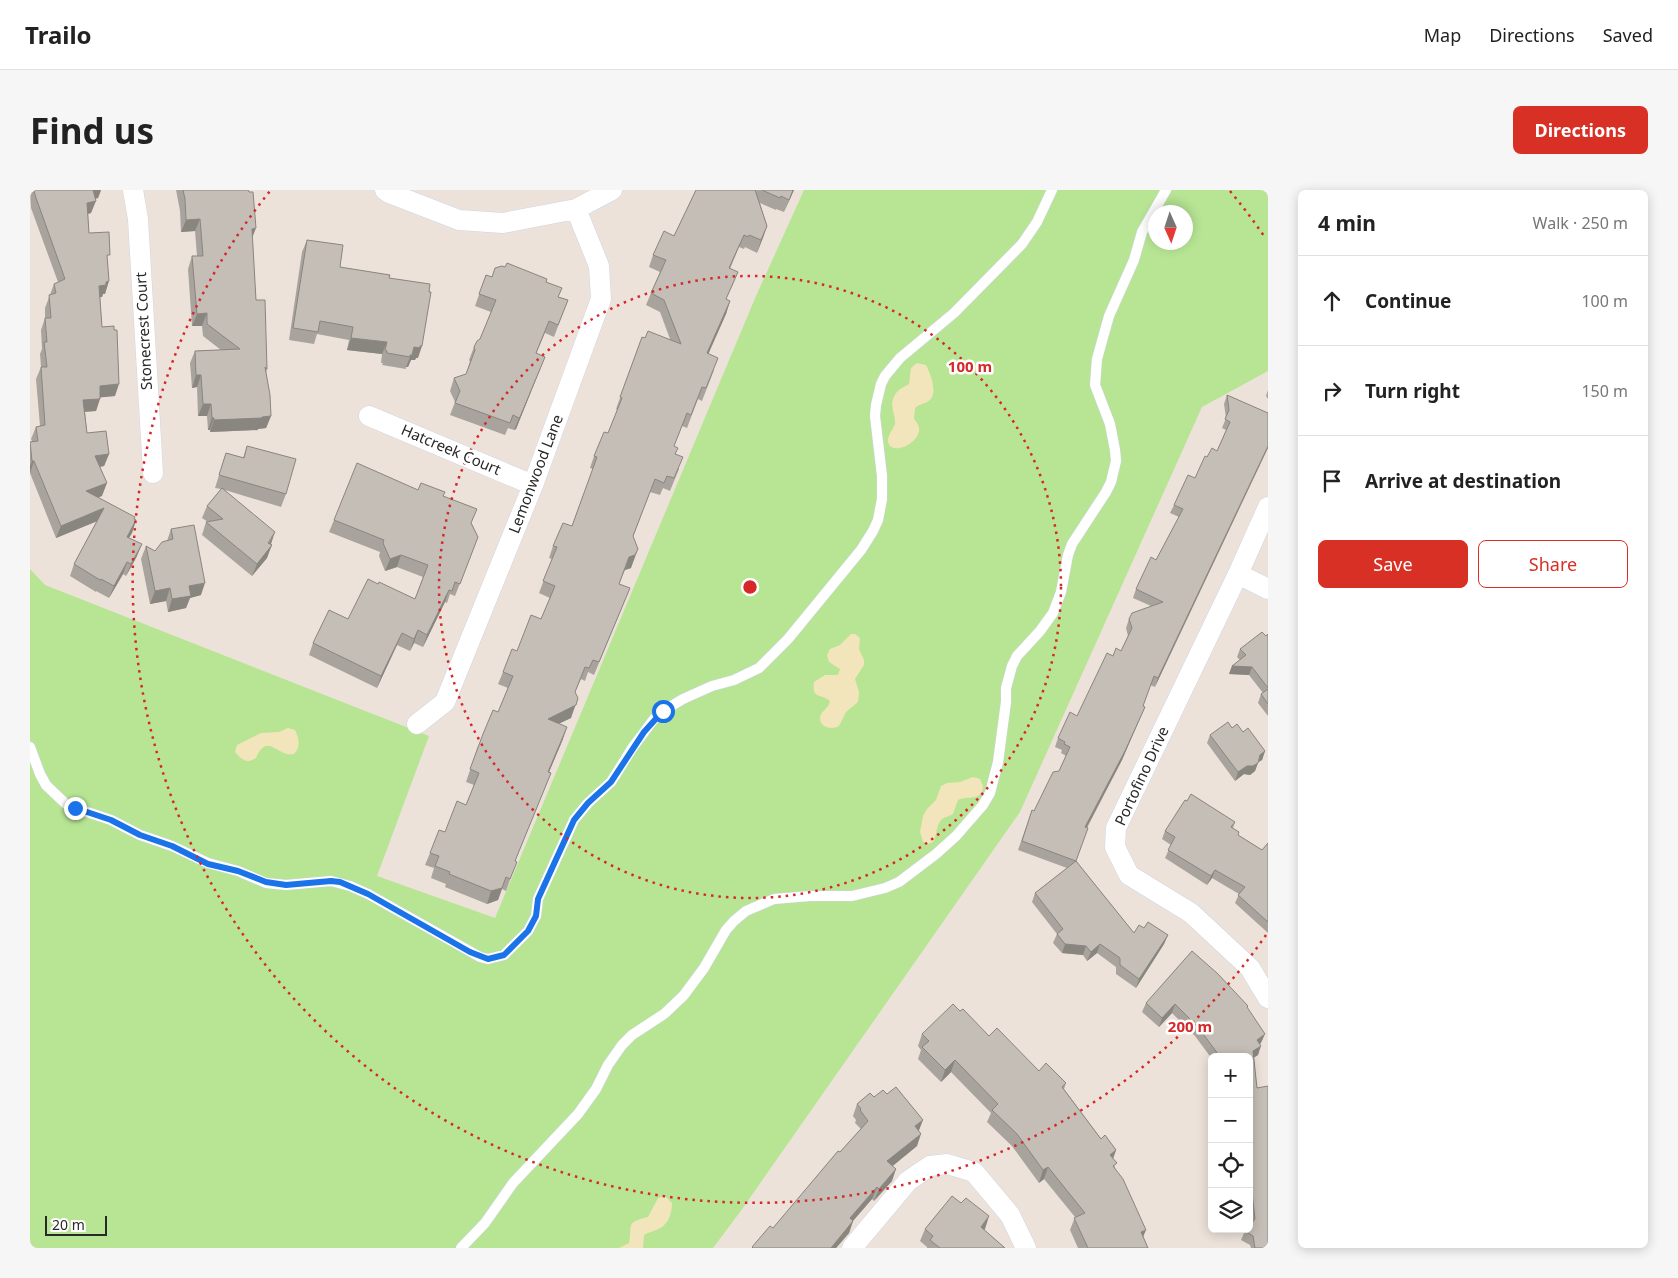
<!DOCTYPE html>
<meta charset="utf-8">
<style>
:root{--surface:#fff;--page:#f6f6f6;--text:#222;--muted:#767676;--line:#e0e0e0;--accent:#d93025}
body{margin:0;font-family:"Noto Sans",sans-serif;background:var(--page);color:var(--text)}
.controls{position:absolute;right:15px;bottom:15px;display:grid;overflow:hidden;border-radius:8px;box-shadow:0 2px 12px #0003}
.controls button{width:45px;height:45px;display:grid;place-items:center;padding:0;border:0;border-bottom:1px solid var(--line);background:var(--surface);color:var(--text);font:25px sans-serif}
.compass{position:absolute;left:1118px;top:15px;width:45px;height:45px;border-radius:50%;background:var(--surface);box-shadow:0 2px 12px #0003;rotate:177deg}
.scale{position:absolute;left:15px;bottom:12px;width:62px;box-sizing:border-box;padding-left:5px;border:2px solid #292929;border-top:0;font-size:14px;line-height:18px;white-space:nowrap;color:#292929;-webkit-text-stroke:4px #fff;paint-order:stroke}
.stop{position:absolute;width:15px;height:15px;margin:-11px;border:4px solid #1a73e8;border-radius:50%;background:#fff}
.stop.end{background:#1a73e8;border-color:#fff;box-shadow:0 1px 5px #0008}
.list{margin:0;padding:0;list-style:none}
h2{display:flex;justify-content:space-between;align-items:center;height:65px;margin:0;padding:0 20px;font-size:21px}
h2 small{font-size:16px;font-weight:400;color:var(--muted)}
.list li{display:grid;grid-template-columns:32px 1fr auto;gap:15px;align-items:center;box-sizing:border-box;height:90px;padding:0 20px;border-top:1px solid var(--line)}
.list b{display:block;font-size:19px;white-space:nowrap}
.list em{font-size:16px;font-style:normal;color:var(--muted)}
.actions{display:flex;gap:10px;padding:15px 20px}
.actions a{flex:1;padding:11px 0;border:1px solid var(--accent);border-radius:8px;text-align:center;font-size:18px;color:var(--accent)}
.actions .main{background:var(--accent);color:#fff}
.icon{flex:none;width:28px;height:28px;fill:none;stroke:currentColor;stroke-width:2;stroke-linecap:round;stroke-linejoin:round}
.map{position:relative;flex:none;width:1238px;height:1058px;overflow:hidden;border-radius:8px}
header{display:flex;align-items:center;gap:30px;box-sizing:border-box;height:70px;padding:0 25px;background:var(--surface);border-bottom:1px solid var(--line)}
header strong{font-size:24px}
nav{display:flex;gap:28px;margin-inline-start:auto;font-size:18px}
.intro{display:flex;align-items:center;justify-content:space-between;box-sizing:border-box;height:120px;padding:0 30px}
h1{margin:0;font-size:35px}
.button{padding:12px 22px;border-radius:8px;background:var(--accent);color:#fff;font-size:18px;font-weight:700}
main{display:flex;gap:30px;padding:0 30px}
aside{flex:1;background:var(--surface);border-radius:8px;box-shadow:0 2px 12px #0003}
.map>svg:first-child{display:block}
.green{fill:#b7e594;fill-rule:evenodd}
.sand{fill:#f3e5bb}
.lines{fill:none;stroke-linecap:round;stroke-linejoin:round}
.lane-casing{stroke:#cfd5e3;stroke-width:11}
.street-casing{stroke:#cfd5e3;stroke-width:21}
.lane{stroke:#fff;stroke-width:10}
.street{stroke:#fff;stroke-width:20}
.wall{fill:#a9a39d}
.shaded-wall{fill:#89857f}
.building{fill:#c4beb6;stroke:#89857f}
.route{stroke:#1a73e8;stroke-width:6}
.ring{fill:none;stroke:#d62828;stroke-width:2.5;stroke-dasharray:2.5 5}
.labels{text-anchor:middle;stroke-width:5;stroke-linejoin:round;paint-order:stroke}
.street-label{font-size:15px;fill:#292929;stroke:#fff}
.centre{fill:#d62828;stroke:#fff;stroke-width:2.5}
.ring-label{font-size:15px;text-anchor:middle;font-weight:bold;fill:#d62828;stroke:#fff;stroke-width:5;stroke-linejoin:round;paint-order:stroke}
</style>
<header>
<strong>Trailo</strong>
<nav><a>Map</a><a>Directions</a><a>Saved</a></nav>
</header>
<div class="intro"><h1>Find us</h1><a class="button">Directions</a></div>
<main>
<div class="map">
<svg width="1238" height="1058" viewBox="0 0 1238 1058">
<rect width="100%" height="100%" fill="#ece2da"/>
<!-- green -->
<path class="green" d="M774 0H1238V181L1172 217 990 622 710 1022 683 1058H0V379L15 395 399 546 347 686 465 728 726 106ZM1126 22H1156V52H1126Z"/>
<!-- sand -->
<path class="sand" d="M887 173 896 175C900 183 908 202 900 210 895 214 889 214 885 218L884 228C885 231 889 235 889 238 891 250 869 264 860 256 854 249 863 240 865 234 866 225 859 216 864 207 867 199 873 198 879 194L881 178Z
M821 444H825L830 448 829 459 834 470V475L825 489 829 502 828 512 816 522 809 536C802 540 790 538 790 528 790 521 799 519 800 511 790 503 782 510 784 492L795 485H808L810 479 799 472 797 465 800 459 810 455Z
M258 538 265 540C269 548 271 557 264 564 247 568 238 541 226 568 217 574 212 570 205 562L207 555 231 543 249 542Z
M943 587 950 589 953 596 952 603C945 610 936 606 928 610L923 624C920 626 914 627 911 630 906 636 907 645 903 652L898 654 893 652 890 642 893 626 897 619 906 610 911 596 917 593 930 592Z
M635 1006 642 1013C642 1024 638 1036 626 1040 621 1042 619 1042 614 1045L613 1058H589L599 1053C603 1035 594 1033 618 1027L628 1008Z"/>
<g class="lines">
<!-- lane casing -->
<g class="lane-casing">
<path id="lane" d="M0 557 10 584 16 595 36 614 45 618 81 630 110 645 142 656 178 673 208 681 236 693 256 695 301 691 320 696 338 704 450 767 458 769 474 765 498 741 506 726 508 709 544 630 558 613 581 592 603 557 624 529 633 521 653 509 682 496 704 490 729 478 758 449 831 360 843 341 848 330 852 309V286L845 226 846 215 851 194 855 186 870 168 924 123 992 54 1007 32 1022 0
M431 1058 455 1033 483 993 548 924 566 899 578 875 592 855 602 845 634 824 654 805 674 778 696 740 704 731 716 721 744 709 780 706H822L855 698 869 692 906 664 926 646 953 615 960 603 968 572 976 512V498L982 476 987 466 1010 441 1023 423 1031 402 1038 365 1042 354 1076 302 1081 292 1086 271 1085 260 1080 234 1065 195 1067 169 1079 126 1104 70 1112 42 1136 0"/>
</g>
<!-- street casing -->
<g class="street-casing">
<path id="street" d="M103 0 108 29 123 283
M355 0 359 3 429 30 473 33 546 19 582 0
M339 226 503 295
M1238 317 1208 384 1086 638 1085 657 1099 685 1161 723 1220 778 1238 808
M1208 384 1238 399
M387 534 415 512 503 295 571 109 569 76 546 19
M822 1058 878 991 900 976 917 974 944 982 980 1025 996 1058"/>
</g>
<!-- lane -->
<use href="#lane" class="lane"/>
<!-- street -->
<use href="#street" class="street"/>
</g>
<!-- wall -->
<path class="wall" d="M0 0H71L68 8 65 9 61 23 58 24 59 43 78 71 75 104H73L72 107H70L72 137 85 206 70 207 66 221 55 222 57 243 79 264 74 276 70 277 72 306 67 307 106 330 102 343 99 348 107 366 96 386 93 384 79 408 66 401V402L40 386 44 374 67 331 26 348 0 283V252L2 251 1 249 6 237 10 236 6 189 11 177 10 164 12 159 11 140 15 128V118L24 94 28 92 1 18Z
M146 0H218L222 48 226 110 237 179 236 183 241 226 236 238 228 239V240L180 242V240H178L177 226H168L167 197 162 198 160 173 165 161 191 160 173 146 172 136H162L158 79 162 66H167L165 41 151 42 150 21Z
M666 0H764L754 22 746 19V20L730 13 737 36 727 63 715 57 714 59 709 57 700 79 703 94 696 109 700 111 696 124 678 164 684 180 672 211 668 209 657 238 652 236 644 256 649 279 640 301 633 298 630 305 620 302 603 347 601 378 595 380 589 394 595 410 564 485 558 482 555 491 551 489 545 502 541 528 529 533 533 549 519 582 521 583 516 595 485 671 482 684 476 701 472 699 468 710 457 714 415 697 416 694 401 688 404 678 395 675 400 663 436 615 444 595 436 592 448 556 468 522 478 498 468 494 473 482 487 461 511 429 520 408 509 403 522 369 519 368 523 356 542 336 563 279 560 278 564 266 578 243 588 220 586 219 612 147 615 148 640 149 630 122 616 115 621 103 630 82 619 77 623 65 644 46Z
M277 50 310 77 359 88 388 168H386L385 170H381L378 177H376V179L352 175 353 173H351L352 164 317 160 319 150 287 144 284 154 259 150 272 62Z
M456 85 462 87 516 92 529 107 538 110 524 147 515 143 506 164 510 179 486 239 484 240 478 238 475 245 420 225 425 212 420 201 424 188 436 184 440 172 439 170 444 157 450 149 461 122 445 116Z
M1238 200V209L1236 206Z
M1197 205 1238 223 1125 497 1120 495 1113 516 1115 517 1111 525 1092 570 1057 638 1046 671 1104 743 1114 738 1138 745 1134 754 1106 798 1086 784V777L1067 763 1057 771 1053 765 1032 763 1023 753 1027 744 1002 712 1005 703 1037 678 988 660 1002 620 1004 621 1029 581 1036 566 1031 563 1032 560 1025 557 1028 548 1047 526 1083 466 1091 461 1098 446 1096 438 1099 429 1121 416 1103 408 1106 399 1126 370 1149 327 1140 323 1144 315 1165 288 1177 267 1187 261 1196 240 1192 238 1196 228 1194 214Z
M217 256 256 304 251 317 195 300 240 355 237 368 222 386 172 345 176 332H178L172 328 177 316 191 299 185 298 196 263 213 268Z
M388 300 413 306 442 334 448 347 425 406 420 404 417 413 415 412 393 457 384 453 380 461 367 455 347 498 279 465 283 453 318 429 348 394 385 409 393 387 367 377 355 381 349 366 350 362 299 342 304 330Z
M141 339 171 405 160 408 156 418 138 422 136 411 120 414 111 369 116 356 125 361 137 351Z
M1238 444V526L1228 513 1231 504 1233 503 1219 485 1199 484 1202 476 1210 470 1207 467 1210 459Z
M1202 538 1213 542 1235 561 1232 570 1228 572 1225 581 1220 585 1214 584 1205 591 1177 553 1180 545Z
M1205 632 1203 638 1208 645 1232 660 1238 653V743L1205 713 1209 704 1182 688 1177 695 1135 668 1141 655 1132 649 1135 641Z
M1116 813 1218 816 1217 818 1231 853 1230 854 1228 865 1224 867 1238 1058H1221L1220 1055 1211 1050 1215 1041 1221 1034 1219 1019V867H1182V869L1165 846 1142 823 1129 837 1112 822Z
M930 821 959 846 1009 881 1036 893 1034 899 1071 949 1086 960 1083 968 1085 978 1118 1058H1048L1040 1040 1045 1027 1014 989 1009 993 982 956 957 932 961 923 921 882 911 892 888 869 891 860 888 856 892 844Z
M844 907 889 941 887 956 862 976V991L844 1011 842 1009 823 1031 819 1043 806 1058H722L743 1038 831 939 825 933 826 930 823 926 827 914Z
M895 1039H955L954 1040 975 1058H897V1057L890 1051Z"/>
<!-- shaded-wall -->
<path class="shaded-wall" d="M62 0H71L68 8 58 10Z
M763 0H764L754 22 759 10Z
M66 11 61 23 53 25 57 13Z
M170 29 165 41 151 42 156 30Z
M737 36 733 48 727 63 731 50Z
M226 38 221 51 222 39Z
M79 91 75 104H73L72 107 65 108 69 96 76 92Z
M700 111 696 124 673 176 677 163Z
M177 123 172 136H162L167 124Z
M321 148 357 152 352 164 317 160Z
M390 156H392L388 168H386L385 170H381L378 177H376L384 157Z
M515 167 486 239 484 240 489 228Z
M166 185H171L167 197 162 198Z
M89 194 85 206 65 208 70 196Z
M70 209 66 221 49 222 53 210Z
M173 214H181L177 226H168Z
M241 226 236 238 228 239V240L180 242 184 230Z
M182 228H184L180 240H178Z
M1238 256V258L1125 497 1128 488Z
M79 264 74 276 61 278 65 266Z
M2 271H4L0 283V276Z
M77 293 72 306 52 314 56 301Z
M74 318 70 330 26 348 31 336Z
M106 330 102 343 92 359 97 347Z
M245 342 241 354 242 355 237 368 222 386 227 374Z
M112 354 107 366 96 386 101 374Z
M608 359 601 378 595 380 599 367Z
M371 365 367 377 355 381 360 369Z
M97 372 93 384 79 408 84 396Z
M175 393 171 405 160 408 156 418 138 422 142 409 159 396Z
M140 398 136 411 120 414 125 401Z
M419 400 415 412 393 457 397 445Z
M388 440 384 453 380 461 384 449Z
M372 443 367 455 347 498 351 486Z
M1202 476 1222 477 1219 485 1199 484Z
M548 508 541 528 514 541 518 529Z
M1115 517 1092 570 1052 646 1055 637Z
M537 537 533 549 514 594 518 582Z
M1235 561 1232 570 1227 573 1230 565Z
M1228 573 1225 581 1220 585 1214 584 1205 591 1208 582 1217 576Z
M1185 680 1182 688 1177 695 1181 686Z
M476 687 468 710 457 714 461 701Z
M1138 745 1134 754 1106 798 1109 789Z
M1035 754 1056 756 1053 765 1032 763Z
M1070 754 1067 763 1057 771 1061 762Z
M1145 814 1142 823 1129 837 1132 828Z
M1235 844 1231 853 1224 858 1227 850Z
M1231 856 1228 865 1220 870 1223 861Z
M925 870 921 882 911 892 915 880Z
M893 930 888 943 885 936Z
M891 944 887 956 853 984 857 971Z
M1086 960 1082 972 1080 965Z
M1018 977 1014 989 1009 993 1013 980Z
M866 979 862 991 844 1011 849 999Z
M847 997 842 1009 815 1040 820 1028Z
M959 1026 955 1039 946 1049 951 1037Z
M823 1031 819 1043 806 1058H801Z
M1116 1040 1111 1052V1042Z"/>
<!-- building -->
<path class="building" d="M4 0H63L66 11 57 13 59 43 79 42 80 65H77L79 91 76 92V95L69 96 72 137 84 136V140H87L89 194 70 196V209L53 210 57 243 76 241 79 264 65 266 77 293 56 301 105 327 104 329 106 330 97 347 112 354 101 374 97 372 84 396 71 389 70 390 44 374 74 318 31 336 4 271H2L0 252 8 251 6 237 15 235 11 177H17L14 152H17L15 128H21L19 105 26 103 24 94 35 89 5 5Z
M153 0H218L219 2H223L226 38 222 39 226 110H235L237 179 235 177 240 205 241 226 232 227V228L184 230V228H182L181 214H173L171 185H166L165 161 210 159 177 134V123L167 124 162 66H173L170 29 156 30 155 9Z
M666 0H725L737 36 731 50 719 45 718 47 714 45 699 78 708 82 696 109 700 111 677 163 688 168 676 198 672 197 661 225 657 223 644 256 648 258 645 264 653 267 644 288 637 286 634 293 625 289 603 346 608 359 605 365 599 367 589 394 600 398 569 472 563 470 559 478 555 477 545 502 548 508 546 515 518 529 537 537 518 582 521 583 485 671 487 672 480 689 476 687 472 698 461 701 419 684 420 682 405 676 409 666 400 663 409 640 415 642 427 611 436 615 449 583 440 579 453 544 463 520 468 522 483 486 473 482 482 459 487 461 501 425 511 429 525 396 513 391 527 357 523 356 533 333 542 336 567 267 564 266 574 242 578 243 592 208 590 207 612 147 615 148 618 141 651 154 634 110 621 103 636 70 623 65 634 41 644 46Z
M732 0H763L759 10 751 6 750 8Z
M277 50 313 55 310 77 360 85 359 88 400 94 399 102H401L392 156H390V158L384 157 382 165H380V167L357 163V161L355 160 357 152 321 148 323 137 290 131 288 142 263 138Z
M477 73 517 89 516 92 532 98 528 107 538 110 528 135 519 131 506 163 515 167 490 227 489 228 483 225 480 233 425 213 430 201 424 188 436 184 445 160 444 157 447 151 450 149 466 110 449 104 456 85 462 87 465 78 472 76 475 77Z
M1197 205 1238 223V256L1128 488 1124 486 1113 516 1115 517 1095 561 1055 637 1058 638 1046 671 1104 743 1109 735 1114 738 1118 732 1138 745 1109 789 1090 775V768L1070 754 1061 762 1056 756 1035 754 1027 744 1033 739 1005 703 1046 671 992 651 1002 620 1004 621 1023 582 1029 581 1040 557 1034 554 1035 552 1028 548 1040 522 1047 526 1077 463 1083 466 1086 458 1091 461 1102 438 1099 429 1102 423 1133 412 1106 399 1121 367 1126 370 1153 319 1144 315 1158 285 1165 288 1175 266 1177 267 1182 258 1187 261 1200 232 1195 229 1199 220Z
M217 256 266 269 256 304 189 285 196 263 214 268Z
M327 273 388 300 391 293 415 302 413 306 447 319 441 333 448 347 430 394 425 392 422 401 419 400 397 445 388 440 384 449 372 443 351 486 283 453 299 420 318 429 338 389 348 394 349 392 385 409 398 375 371 365 360 369 353 353 354 350 304 330Z
M192 298 245 342 238 353 242 355 227 374 176 332 193 329 177 316Z
M164 335 175 393 159 396 161 406 142 409 140 398 125 401 116 356 125 361 132 352 143 349 141 339Z
M1232 442 1236 446 1238 444V498L1222 477 1202 476 1216 465 1210 459Z
M1238 499V514L1231 504Z
M1198 532 1202 538 1207 534 1213 542 1218 538 1235 561 1230 565 1228 573 1223 576H1217L1208 582 1180 545Z
M1161 604 1205 632 1201 637 1209 642 1208 645 1232 660 1238 653V732L1208 705 1215 697 1185 680 1181 686 1138 660 1145 647 1135 641 1155 610 1157 611Z
M1162 761 1188 784 1218 816 1217 817 1235 844 1227 850 1231 856 1223 861 1227 898 1238 896V1058H1225L1223 1046 1215 1041 1216 1039H1219V1036L1225 1029 1222 1003 1219 1004V867H1187L1188 864 1168 837 1145 814 1132 828 1116 813Z
M923 814 930 821 933 819 959 846 967 838 1009 881 1016 873 1036 893 1032 897 1071 949 1075 945 1086 960 1080 965 1087 973 1083 976 1093 989 1116 1040 1111 1042 1118 1058H1058L1044 1028 1055 1023 1018 977 1013 980 987 944 962 920 968 914 925 870 915 880 892 857 899 851 892 844Z
M866 897 893 930 885 936 891 944 857 971 866 979 849 999 847 997 820 1028 823 1031 801 1058H723L722 1057 740 1036 743 1038 808 961 810 962 838 931 830 920 831 919 827 914 840 903 844 907 853 900 857 904Z
M922 1006 931 1013 936 1008 959 1026 951 1037 975 1058H910L900 1050 903 1046 895 1039Z"/>
<g class="lines">
<!-- route -->
<path class="route" d="M45 618 81 630 110 645 142 656 178 674 208 681 236 692 256 695 301 691 310 692 338 704 440 762 458 769 474 765 498 741 506 726 508 709 544 630 558 613 581 592 614 542 633 521"/>
</g>
<!-- distance rings -->
<g class="ring">
<circle cx="720" cy="397" r="311"/>
<path d="M1236 745A622 622 0 1 1 240 1M1200 1A622 622 0 0 1 1236 49"/>
</g>
<g class="labels">
<!-- street labels -->
<g class="street-label">
<text transform="translate(114 141) rotate(-93)" y="5">Stonecrest Court</text>
<text transform="translate(421 260) rotate(23)" y="5">Hatcreek Court</text>
<text transform="translate(506 284) rotate(-69)" y="5">Lemonwood Lane</text>
<text transform="translate(1112 586) rotate(-65)" y="5">Portofino Drive</text>
</g>
</g>
<circle cx="720" cy="397" r="8" class="centre"/>
<g class="ring-label">
<text x="940" y="182">100 m</text>
<text x="1160" y="842">200 m</text>
</g>
</svg>
<div class="controls">
<button>+</button>
<button>−</button>
<button><svg class="icon" aria-label="locate" viewBox="0 0 24 24"><circle cx="12" cy="12" r="6"/><path d="M12 2v4M12 18v4M2 12h4M18 12h4"/></svg></button>
<button><svg class="icon" aria-label="layers" viewBox="0 0 24 24"><path d="M12 4l9 5-9 5-9-5zM3 14l9 5 9-5"/></svg></button>
</div>
<svg class="compass" viewBox="-18 -18 36 36"><path d="M0-13l5 13h-10z" fill="#e53935"/><path d="M0 13l5-13h-10z" fill="#767676"/></svg>
<div class="scale">20 m</div>
<div class="stop" style="left:633px;top:521px"></div>
<div class="stop end" style="left:45px;top:618px"></div>
</div>
<aside>
<h2>4 min<small>Walk · 250 m</small></h2>
<ul class="list">
<li><svg class="icon" aria-label="ahead" viewBox="0 0 24 24"><path d="M12 20V5M6 11l6-6 6 6"/></svg><div><b>Continue</b></div><em>100 m</em></li>
<li><svg class="icon" aria-label="right" viewBox="0 0 24 24"><path d="M7 20v-9h11M14 6l5 5-5 5"/></svg><div><b>Turn right</b></div><em>150 m</em></li>
<li><svg class="icon" aria-label="arrive" viewBox="0 0 24 24"><path d="M6 21V4h12l-3 4 3 4H6"/></svg><div><b>Arrive at destination</b></div></li>
</ul>
<div class="actions"><a class="main">Save</a><a>Share</a></div>
</aside>
</main>
